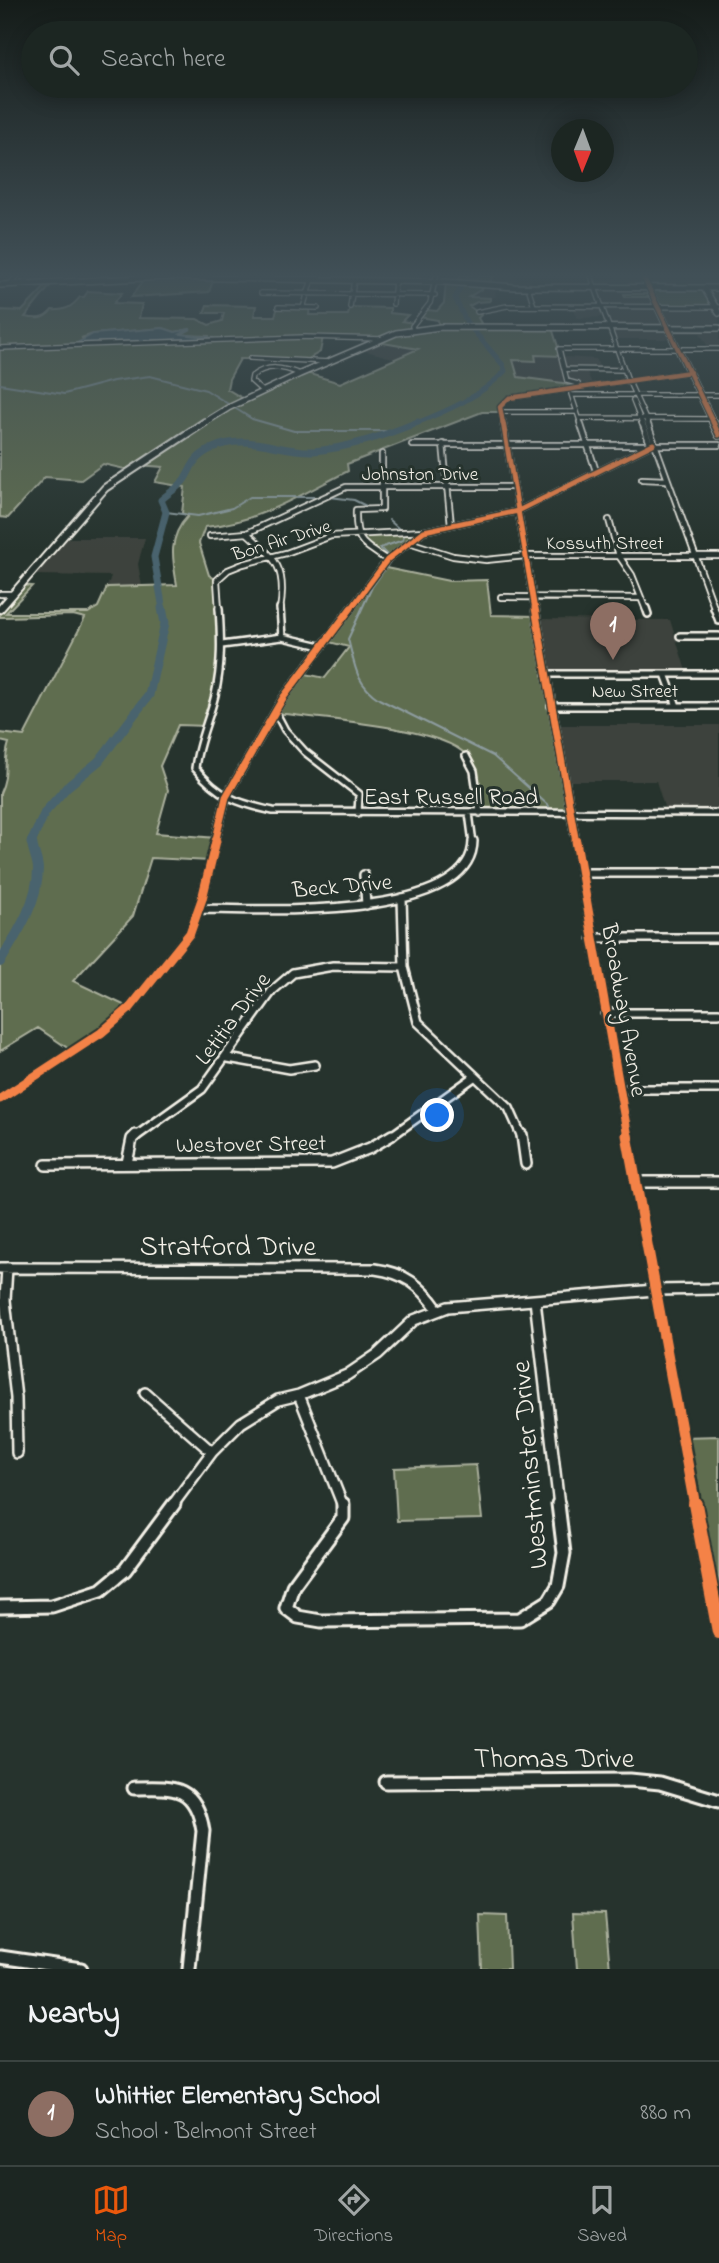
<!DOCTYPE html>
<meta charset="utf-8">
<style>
:root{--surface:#1c2622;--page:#252e2a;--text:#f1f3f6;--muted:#a0a5a5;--line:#3a4340;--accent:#ea580c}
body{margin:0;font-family:"Indie Flower",sans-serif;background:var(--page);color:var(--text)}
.compass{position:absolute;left:551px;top:119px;width:63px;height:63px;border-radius:50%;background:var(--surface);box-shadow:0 4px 18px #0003;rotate:181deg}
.you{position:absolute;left:438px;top:1116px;width:24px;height:24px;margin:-18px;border:5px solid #fff;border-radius:50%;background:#1a73e8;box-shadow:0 0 0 10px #1a73e833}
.badge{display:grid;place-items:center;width:46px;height:46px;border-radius:50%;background:var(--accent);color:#fff;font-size:23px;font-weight:700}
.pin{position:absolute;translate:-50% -58px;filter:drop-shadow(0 2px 4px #0008)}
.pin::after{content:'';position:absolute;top:37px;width:24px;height:21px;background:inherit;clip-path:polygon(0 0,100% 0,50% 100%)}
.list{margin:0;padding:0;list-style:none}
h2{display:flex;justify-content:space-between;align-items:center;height:91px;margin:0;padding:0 28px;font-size:30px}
h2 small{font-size:23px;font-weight:400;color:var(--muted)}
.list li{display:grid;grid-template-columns:46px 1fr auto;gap:21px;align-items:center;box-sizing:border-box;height:105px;padding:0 28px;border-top:2px solid var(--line)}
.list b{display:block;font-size:26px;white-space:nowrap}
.list p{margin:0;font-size:23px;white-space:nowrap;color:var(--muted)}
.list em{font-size:23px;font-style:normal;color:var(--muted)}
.icon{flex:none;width:38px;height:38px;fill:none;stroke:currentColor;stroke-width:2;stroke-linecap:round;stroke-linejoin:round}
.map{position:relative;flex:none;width:719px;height:1969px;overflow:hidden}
.search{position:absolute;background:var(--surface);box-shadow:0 4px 18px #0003;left:21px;right:21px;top:21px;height:77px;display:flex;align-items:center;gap:18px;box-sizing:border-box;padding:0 24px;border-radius:38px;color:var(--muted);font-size:26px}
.sheet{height:196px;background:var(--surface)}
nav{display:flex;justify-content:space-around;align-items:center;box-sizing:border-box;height:98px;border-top:2px solid var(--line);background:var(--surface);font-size:19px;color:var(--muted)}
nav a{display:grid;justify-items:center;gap:4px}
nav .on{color:var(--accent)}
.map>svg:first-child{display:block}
.built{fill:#3c423c;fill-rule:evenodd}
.green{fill:#5f6d4f;stroke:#aaaf9c;stroke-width:2;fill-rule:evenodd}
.water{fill:#49646e;stroke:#8d9c9f;stroke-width:2}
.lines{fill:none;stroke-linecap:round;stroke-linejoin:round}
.stream{stroke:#8d9c9f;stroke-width:2}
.river-far3{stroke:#49646e;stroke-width:5}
.river-far2{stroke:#49646e;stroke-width:7}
.river-far1{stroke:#49646e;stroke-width:9}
.river{stroke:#49646e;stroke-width:10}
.minor-far5-casing{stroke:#f4f1e8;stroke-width:6}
.minor-far4-casing{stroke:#f4f1e8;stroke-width:8}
.minor-far3-casing{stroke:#f4f1e8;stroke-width:10}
.minor-far2-casing{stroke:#f4f1e8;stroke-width:12}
.minor-far1-casing{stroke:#f4f1e8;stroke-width:14}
.minor-casing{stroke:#f4f1e8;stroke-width:17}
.secondary-far1-casing{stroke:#f4f1e8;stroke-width:8}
.secondary-casing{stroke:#f4f1e8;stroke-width:10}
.primary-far1-casing{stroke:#f4f1e8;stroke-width:8}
.primary-casing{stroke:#f4f1e8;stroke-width:10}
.minor-far5{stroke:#26332d;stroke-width:3.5}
.minor-far4{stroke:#26332d;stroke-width:4.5}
.minor-far3{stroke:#26332d;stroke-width:5}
.minor-far2{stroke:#26332d;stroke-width:7}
.minor-far1{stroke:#26332d;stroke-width:9}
.minor{stroke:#26332d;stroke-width:11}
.secondary-far1{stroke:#26332d;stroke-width:5}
.secondary{stroke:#26332d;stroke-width:6}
.primary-far1{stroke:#26332d;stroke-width:5}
.primary{stroke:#26332d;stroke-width:7}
.cycleway-far5-casing{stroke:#26332d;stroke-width:7}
.cycleway-far4-casing{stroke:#26332d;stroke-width:8}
.cycleway-far3-casing{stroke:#26332d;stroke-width:10}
.cycleway-far2-casing{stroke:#26332d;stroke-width:13}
.cycleway-far1-casing{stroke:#26332d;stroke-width:16}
.cycleway-casing{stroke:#26332d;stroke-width:18}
.cycleway-far5{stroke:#f48246;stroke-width:4.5}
.cycleway-far4{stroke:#f48246;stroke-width:5}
.cycleway-far3{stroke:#f48246;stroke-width:7}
.cycleway-far2{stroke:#f48246;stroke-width:9}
.cycleway-far1{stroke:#f48246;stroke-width:11}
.cycleway{stroke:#f48246;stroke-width:14}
.labels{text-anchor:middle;stroke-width:6;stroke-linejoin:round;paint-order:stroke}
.far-street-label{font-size:19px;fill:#f4f1e8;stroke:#26332d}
.street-label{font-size:23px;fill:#f4f1e8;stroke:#26332d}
.near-street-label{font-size:28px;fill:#f4f1e8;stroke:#26332d}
</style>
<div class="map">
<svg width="719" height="1969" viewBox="0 0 719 1969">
<rect width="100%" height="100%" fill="#26332d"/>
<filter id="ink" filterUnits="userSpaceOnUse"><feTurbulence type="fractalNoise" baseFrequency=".0143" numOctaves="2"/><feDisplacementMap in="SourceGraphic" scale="14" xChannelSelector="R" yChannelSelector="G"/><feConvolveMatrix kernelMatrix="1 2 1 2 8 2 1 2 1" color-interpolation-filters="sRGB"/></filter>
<g filter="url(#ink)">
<!-- built -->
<path class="built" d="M494 276H516L518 280 531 279 533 287 495 286 496 297 469 298 472 293 488 285Z
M615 276H719V349H709L700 333H671L674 339H613L604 317 577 318 572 307H602L593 281 616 278ZM704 288 715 307 653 297H625V294L652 295Z
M377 342 419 349 396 359 358 349Z
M534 355 596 359 599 366H624L625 370H586L593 386 577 389 563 383 518 378 513 360 535 361Z
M64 538H145L138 564 142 586 107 587 111 576 31 575Z
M536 619 670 620 687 674H546Z
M554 725H719V813H666L656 781H564Z"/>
<!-- green -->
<path class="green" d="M101 276H134L132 277 214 278 209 292 131 297 143 281 98 280Z
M461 276H494L488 285 469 297 490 298V301L477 302 469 306 481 315 478 318 482 325 552 328 561 356 535 355 536 361 513 360 518 377 563 383 577 389 509 398 500 404 501 412H482L347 464 348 471C302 494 257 523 205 527L199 543 209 575 217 580 222 653 207 726 178 725 160 766 168 790 156 833 216 838 210 861 151 858 133 916 73 981 130 1008 75 1053 38 1028 0 1051V793C10 772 2 764 9 743L0 741V733L24 736 85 618 73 615 4 617H0V609L21 585 32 586 6 613H88L98 607 107 587 177 585C172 558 168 537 188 516L182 513 185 487 155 482 163 467 138 465 129 470 103 464 81 480 45 477 8 518 0 517V310L22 311 49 283 51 285 25 317C37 319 44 320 52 310 65 311 72 307 80 297H84L88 291 122 293 114 303 142 304 139 318 197 319 209 325 222 321 224 313H204L207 305 256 306 254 316H275L278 307 310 308 309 315H348L350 307 390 308V313L408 315 402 321 414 323V329L439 327 438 320 420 317 427 310 437 311 444 303 446 282H456ZM163 328 175 332 190 329 179 335 210 336 81 338 93 334ZM323 337 380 340 377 342 418 349 340 383 303 372 244 399 227 389 229 379 240 359H308L320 352Z
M648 287 704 288 716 307H658L653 297H625L624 294H651Z
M424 531 387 560C376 552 357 546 355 533Z
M381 567 449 581 487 580 491 615 536 616 569 814 480 813C478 795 478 770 466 755 442 727 317 718 276 713L301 673 325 678 349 647 325 641Z
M719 1436V1627L682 1437Z
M476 1465 482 1519 397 1521 394 1468Z
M573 1913 605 1914 610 1969H577Z
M480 1915 507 1916 509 1969H482Z"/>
<!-- water -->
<path class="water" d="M163 328 175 332 191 329 181 334 214 338 77 343 93 334Z"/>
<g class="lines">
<!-- stream -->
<path class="stream" d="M0 384 64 394 113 381 150 376 206 390 252 419 294 431H390
M330 497 354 500 366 506
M166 512 198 516 232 508 250 497H317
M389 520 399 529
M387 555 380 548 403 540 404 534
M392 559 372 587 348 639C355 665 355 683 379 699L493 756 549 806"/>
<!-- river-far3 -->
<path class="river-far3" d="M414 424C447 411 480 397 505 371L503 365 467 323 455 298 462 285 475 276"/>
<!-- river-far2 -->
<path class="river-far2" d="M163 610 154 557 166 512 161 500C168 493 180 487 185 479 194 463 194 457 213 448 246 432 281 453 314 451 350 448 386 435 418 422"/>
<!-- river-far1 -->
<path class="river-far1" d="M31 843 45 812 67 787 99 761 149 695 165 623 162 608"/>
<!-- river -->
<path class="river" d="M0 962C17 934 38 902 38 869 38 860 32 850 32 841"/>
<!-- minor-far5 casing -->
<g class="minor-far5-casing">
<path id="minor-far5" d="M591 276 629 383
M10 284 17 276
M528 287 534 306
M261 293 435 295
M393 304 395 281
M278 307 318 308
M350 307 354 280
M303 308 312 279
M477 312 507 306 719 307
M413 329 412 326 430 303 436 276
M0 348 304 337 383 339
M250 358 329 362
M564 369 625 370
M629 382 648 424
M578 384 567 381 559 349H719
M262 391 251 381 252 376C268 364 282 367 300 374
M571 394 581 424
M572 395H719
M633 401 642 424
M501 412H577
M579 418 712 419
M503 424 500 407 509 398 690 372"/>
</g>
<!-- minor-far4 casing -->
<g class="minor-far4-casing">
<path id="minor-far4" d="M503 422 535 610
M580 422 596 471
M642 422 649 441 653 444
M647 422 715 610
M443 444 451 525
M412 445H719
M382 454V509L356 510C355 543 362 543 387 560
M642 479 666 480
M609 520 619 556 632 575 646 610
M247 533C277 560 287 569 280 610
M210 536 247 533 346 487H514
M409 542 453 556 486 560 526 556H719
M0 594H13
M501 597 641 598
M219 610 217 580 228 570 243 564 286 553 331 536 424 531
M350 610 387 560 424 531 518 511 653 444"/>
</g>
<!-- minor-far3 casing -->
<g class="minor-far3-casing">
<path id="minor-far3" d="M219 608C221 638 222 665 215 695 209 720 198 742 195 768 219 797 237 803 273 811L719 813
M280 608 282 637
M535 608 576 843
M646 608 648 614
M714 608 719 621
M680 636H719
M222 645 282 637 321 646
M546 674H719
M665 674 677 706
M551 706H719
M276 713 285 730 305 752 359 794 358 813
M466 756 474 771 480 813
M469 813 473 843
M215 843 226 797 283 698 351 608"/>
</g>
<!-- minor-far2 casing -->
<g class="minor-far2-casing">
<path id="minor-far2" d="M576 841 628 1137
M581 873H719
M364 875 366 905
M402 898 404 967 418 1022 509 1108 522 1137
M199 909C254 909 472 923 473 841
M592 938H719
M605 1013H719
M228 1058 289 1069 315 1065
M620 1089H719
M0 1099 101 1033 130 1008 190 933 202 899 216 841
M135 1137 202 1089 272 991 293 973 333 966 404 967
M390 1137 474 1077"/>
</g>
<!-- minor-far1 casing -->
<g class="minor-far1-casing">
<path id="minor-far1" d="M522 1135 526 1164
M627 1135 695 1506
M127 1163 132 1139 136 1135
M46 1165 332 1163 370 1148 392 1135
M636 1182H719
M0 1268 375 1269C405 1273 421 1285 438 1310
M7 1268 5 1300 16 1398 17 1453
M535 1300 559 1506
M145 1393 212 1452
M299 1395 343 1506
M172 1506 212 1452 241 1423 278 1400 299 1395 347 1375 378 1354 414 1320 448 1307 655 1290 719 1289"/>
</g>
<!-- minor casing -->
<g class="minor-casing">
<path id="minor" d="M343 1504V1518L293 1586 286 1608 298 1617 321 1621 520 1619 549 1601 558 1586 564 1553 558 1504
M695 1504 719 1632
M0 1607 52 1606 101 1590 125 1570 174 1504
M386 1782 630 1780 660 1783 719 1801
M134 1788C174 1787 196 1785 203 1831L189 1969
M0 1957 81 1969"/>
</g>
<!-- secondary-far1 casing -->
<g class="secondary-far1-casing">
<path id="secondary-far1" d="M0 285 164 277 446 282 515 287 719 288
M202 424 228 408 300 374 396 333 440 327 719 328"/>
</g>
<!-- secondary casing -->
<g class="secondary-casing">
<path id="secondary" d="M0 609 105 488 205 422"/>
</g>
<!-- primary-far1 casing -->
<g class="primary-far1-casing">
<path id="primary-far1" d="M648 287 714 424
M704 288 719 313"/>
</g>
<!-- primary casing -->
<g class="primary-casing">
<path id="primary" d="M713 422 719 435"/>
</g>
<!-- minor-far5 -->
<use href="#minor-far5" class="minor-far5"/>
<!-- minor-far4 -->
<use href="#minor-far4" class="minor-far4"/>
<!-- minor-far3 -->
<use href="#minor-far3" class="minor-far3"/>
<!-- minor-far2 -->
<use href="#minor-far2" class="minor-far2"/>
<!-- minor-far1 -->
<use href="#minor-far1" class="minor-far1"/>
<!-- minor -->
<use href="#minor" class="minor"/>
<!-- secondary-far1 -->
<use href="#secondary-far1" class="secondary-far1"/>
<!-- secondary -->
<use href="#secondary" class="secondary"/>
<!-- primary-far1 -->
<use href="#primary-far1" class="primary-far1"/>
<!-- primary -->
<use href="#primary" class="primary"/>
<!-- cycleway-far5 casing -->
<g class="cycleway-far5-casing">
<path id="cycleway-far5" d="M643 276 714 424
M503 424 500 407 509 398 690 372"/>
</g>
<!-- cycleway-far4 casing -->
<g class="cycleway-far4-casing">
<path id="cycleway-far4" d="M503 422 535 610
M713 422 719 435
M350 610 387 560 424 531 518 511 653 444"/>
</g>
<!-- cycleway-far3 casing -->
<g class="cycleway-far3-casing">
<path id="cycleway-far3" d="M535 608 576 843
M215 843 226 797 283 698 351 608"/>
</g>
<!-- cycleway-far2 casing -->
<g class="cycleway-far2-casing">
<path id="cycleway-far2" d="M576 841 628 1137
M0 1099 101 1033 130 1008 190 933 202 899 216 841"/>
</g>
<!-- cycleway-far1 casing -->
<g class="cycleway-far1-casing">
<path id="cycleway-far1" d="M627 1135 695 1506"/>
</g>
<!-- cycleway casing -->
<g class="cycleway-casing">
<path id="cycleway" d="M695 1504 719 1632"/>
</g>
<!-- cycleway-far5 -->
<use href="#cycleway-far5" class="cycleway-far5"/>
<!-- cycleway-far4 -->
<use href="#cycleway-far4" class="cycleway-far4"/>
<!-- cycleway-far3 -->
<use href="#cycleway-far3" class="cycleway-far3"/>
<!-- cycleway-far2 -->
<use href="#cycleway-far2" class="cycleway-far2"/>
<!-- cycleway-far1 -->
<use href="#cycleway-far1" class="cycleway-far1"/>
<!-- cycleway -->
<use href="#cycleway" class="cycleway"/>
</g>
</g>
<!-- sky -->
<linearGradient id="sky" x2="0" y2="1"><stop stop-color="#151c19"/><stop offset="0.5" stop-color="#415057"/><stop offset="1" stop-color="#415057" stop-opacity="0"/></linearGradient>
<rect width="719" height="551" fill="url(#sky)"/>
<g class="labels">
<!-- far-street labels -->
<g class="far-street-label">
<text x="420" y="480">Johnston Drive</text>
<text transform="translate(281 539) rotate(-17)" y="7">Bon Air Drive</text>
<text x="605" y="549">Kossuth Street</text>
<text x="635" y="697">New Street</text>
</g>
<!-- street labels -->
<g class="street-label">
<text x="451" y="804">East Russell Road</text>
<text transform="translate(342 885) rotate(-5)" y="8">Beck Drive</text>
<text transform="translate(625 1010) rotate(80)" y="8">Broadway Avenue</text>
<text transform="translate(232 1018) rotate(-53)" y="8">Letitia Drive</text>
<text transform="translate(251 1143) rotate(-1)" y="8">Westover Street</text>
</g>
<!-- near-street labels -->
<g class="near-street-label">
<text x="228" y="1255">Stratford Drive</text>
<text transform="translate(528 1465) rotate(-95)" y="10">Westminster Drive</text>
<text x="554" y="1767">Thomas Drive</text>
</g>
</g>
</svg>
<svg class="compass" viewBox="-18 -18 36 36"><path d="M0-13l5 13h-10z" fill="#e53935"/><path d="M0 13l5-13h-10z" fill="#a0a5a5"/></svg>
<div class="you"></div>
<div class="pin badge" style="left:613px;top:660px;background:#8d6e63">1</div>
<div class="search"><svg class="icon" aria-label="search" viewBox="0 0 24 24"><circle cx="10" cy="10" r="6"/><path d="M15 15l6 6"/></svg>Search here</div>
</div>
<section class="sheet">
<h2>Nearby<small></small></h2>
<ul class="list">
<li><span class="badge" style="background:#8d6e63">1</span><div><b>Whittier Elementary School</b><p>School · Belmont Street</p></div><em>880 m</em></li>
</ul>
</section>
<nav>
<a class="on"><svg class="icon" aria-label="map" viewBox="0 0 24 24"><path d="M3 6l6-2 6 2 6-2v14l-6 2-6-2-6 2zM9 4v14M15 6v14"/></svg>Map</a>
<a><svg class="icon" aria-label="directions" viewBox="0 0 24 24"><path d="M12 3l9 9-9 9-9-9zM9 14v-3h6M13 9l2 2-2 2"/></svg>Directions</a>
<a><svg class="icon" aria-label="saved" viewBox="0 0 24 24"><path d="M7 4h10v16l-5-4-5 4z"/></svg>Saved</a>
</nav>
